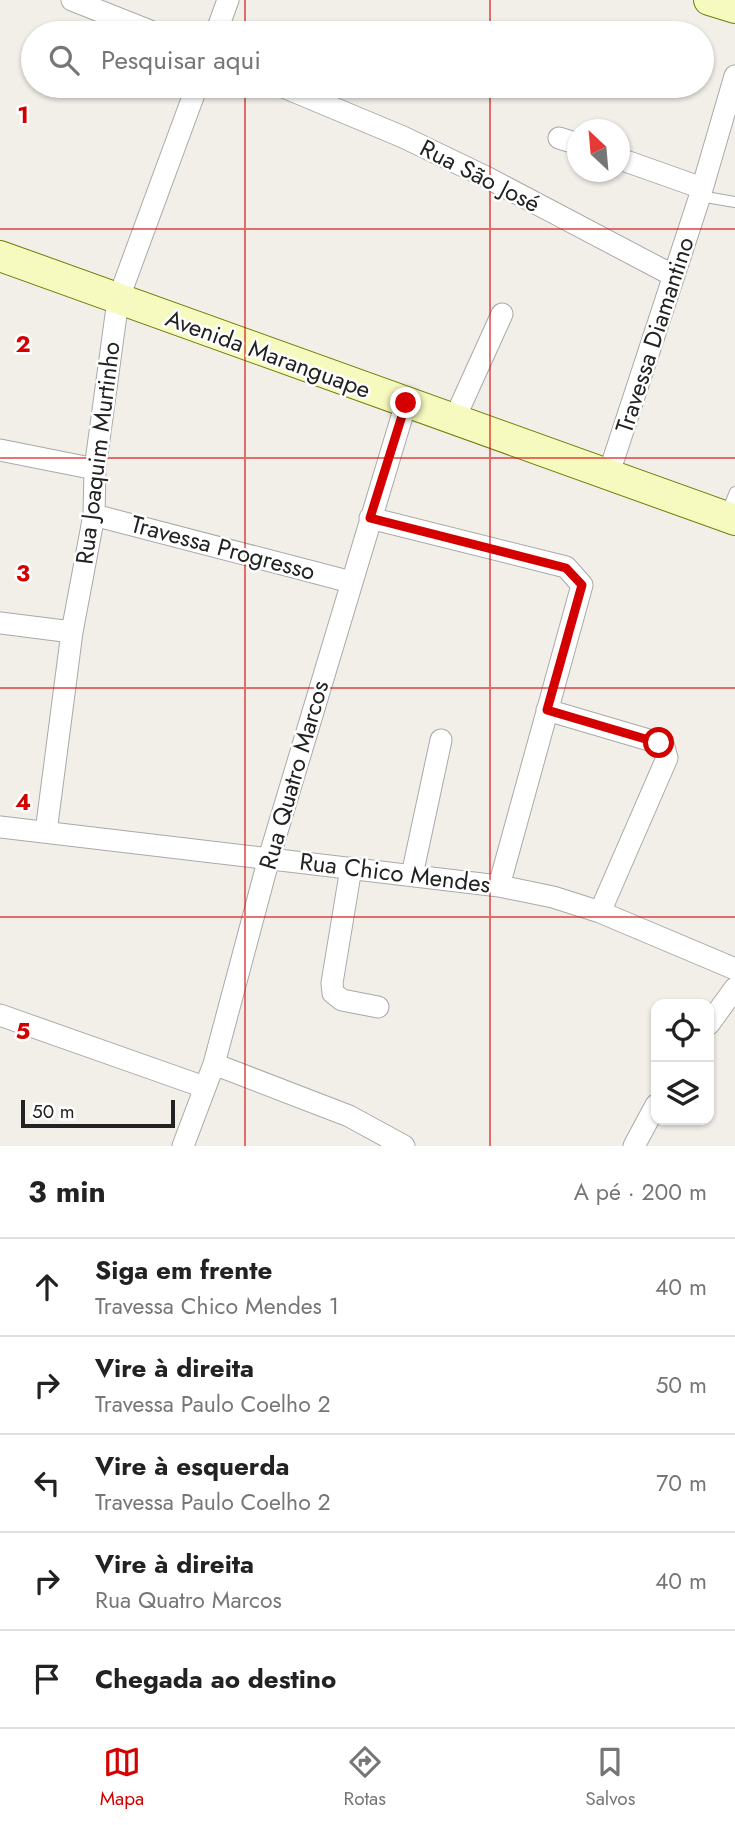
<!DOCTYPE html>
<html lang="pt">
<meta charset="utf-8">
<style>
:root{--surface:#fff;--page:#f2f2f2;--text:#222;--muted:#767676;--line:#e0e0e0;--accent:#d40000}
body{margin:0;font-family:Jost,sans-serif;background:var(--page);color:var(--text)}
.controls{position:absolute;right:21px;bottom:21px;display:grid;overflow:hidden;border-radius:14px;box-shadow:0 2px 5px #0004}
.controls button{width:63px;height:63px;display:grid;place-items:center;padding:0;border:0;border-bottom:2px solid var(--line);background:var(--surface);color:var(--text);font:35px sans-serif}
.compass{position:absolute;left:567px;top:119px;width:63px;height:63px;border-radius:50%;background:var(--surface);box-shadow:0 2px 5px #0004;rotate:334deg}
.scale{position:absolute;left:21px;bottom:18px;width:154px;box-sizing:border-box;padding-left:7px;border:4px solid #222;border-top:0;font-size:19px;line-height:24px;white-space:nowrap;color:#222;-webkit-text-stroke:5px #fff;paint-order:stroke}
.stop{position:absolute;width:21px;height:21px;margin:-16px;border:5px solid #d40000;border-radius:50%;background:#fff}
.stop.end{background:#d40000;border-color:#fff;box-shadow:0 2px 7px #0008}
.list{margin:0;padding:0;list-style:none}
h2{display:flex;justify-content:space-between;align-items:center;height:91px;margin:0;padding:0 28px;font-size:30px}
h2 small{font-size:23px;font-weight:400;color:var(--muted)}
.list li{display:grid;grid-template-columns:46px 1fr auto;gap:21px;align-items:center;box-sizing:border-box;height:98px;padding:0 28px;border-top:2px solid var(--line)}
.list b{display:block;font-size:26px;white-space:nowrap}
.list p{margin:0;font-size:23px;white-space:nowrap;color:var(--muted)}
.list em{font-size:23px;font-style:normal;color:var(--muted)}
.icon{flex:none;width:38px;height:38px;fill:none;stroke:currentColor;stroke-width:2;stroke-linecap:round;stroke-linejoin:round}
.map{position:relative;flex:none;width:735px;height:1146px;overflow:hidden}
.search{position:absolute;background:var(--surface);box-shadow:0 2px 5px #0004;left:21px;right:21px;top:21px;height:77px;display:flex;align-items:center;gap:18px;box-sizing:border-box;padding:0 24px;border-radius:38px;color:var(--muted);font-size:26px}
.sheet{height:581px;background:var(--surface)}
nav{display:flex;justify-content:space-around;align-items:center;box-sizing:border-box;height:98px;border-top:2px solid var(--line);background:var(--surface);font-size:19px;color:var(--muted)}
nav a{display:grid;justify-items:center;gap:4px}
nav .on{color:var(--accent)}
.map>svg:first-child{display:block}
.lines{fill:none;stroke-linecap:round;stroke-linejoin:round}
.lane-casing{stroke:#a9a9a9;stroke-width:12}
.street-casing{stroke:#a9a9a9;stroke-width:23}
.secondary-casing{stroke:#707d05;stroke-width:32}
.lane{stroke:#fff;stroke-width:10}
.street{stroke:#fff;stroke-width:21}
.secondary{stroke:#f7fabf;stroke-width:30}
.route{stroke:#d40000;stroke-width:9}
.grid{fill:none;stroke:#d40000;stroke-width:2;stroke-opacity:0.55}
.labels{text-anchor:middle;stroke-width:5;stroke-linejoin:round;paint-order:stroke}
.street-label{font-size:24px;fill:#222;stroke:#fff}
.grid-label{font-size:23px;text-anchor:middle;font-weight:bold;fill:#d40000;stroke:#fff;stroke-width:5;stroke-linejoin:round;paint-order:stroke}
</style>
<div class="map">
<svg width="735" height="1146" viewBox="0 0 735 1146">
<rect width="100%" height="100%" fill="#f2efe9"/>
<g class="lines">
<!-- lane casing -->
<g class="lane-casing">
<path id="lane" d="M700 196 735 202
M726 514 735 492"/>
</g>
<!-- street casing -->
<g class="street-casing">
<path id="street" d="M72 0 155 33
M216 33 228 0
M281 86 403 137 486 177 674 276
M559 138 578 144
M620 159 702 188
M454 420 502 314
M0 450 95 469
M609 473 700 196 735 76
M94 515 351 582
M370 518 566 567 582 585 499 886
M0 623 72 632
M547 710 659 743 664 747 667 758 600 912
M0 827 499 886 553 897 600 912 735 969
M46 832 72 632 94 515 95 469 118 300 197 86
M351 868 332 983 333 993 342 1000 378 1007
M412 875 441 740
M0 1015 204 1087
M709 1024 735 988
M214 1064 349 1116 404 1146
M183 1146 214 1064 269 858 406 403
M634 1146 656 1105"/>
</g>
<!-- secondary casing -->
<g class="secondary-casing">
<path id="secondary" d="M709 0 735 8
M0 256 735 520"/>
</g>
<!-- lane -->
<use href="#lane" class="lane"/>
<!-- street -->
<use href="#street" class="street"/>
<!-- secondary -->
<use href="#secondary" class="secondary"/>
</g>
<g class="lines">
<!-- route -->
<path class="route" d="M406 403 370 518 566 568 582 585 547 710 659 743"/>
</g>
<!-- grid -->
<path class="grid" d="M245 0V33M490 0V33M245 86V1146M490 86V1146M0 229H735M0 458H735M0 688H735M0 917H735"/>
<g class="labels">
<!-- street labels -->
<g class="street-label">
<text transform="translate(480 176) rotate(27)" y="8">Rua São José</text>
<text transform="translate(655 335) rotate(-72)" y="8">Travessa Diamantino</text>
<text transform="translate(268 354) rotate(20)" y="8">Avenida Maranguape</text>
<text transform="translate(98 453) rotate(-83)" y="8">Rua Joaquim Murtinho</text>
<text transform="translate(223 548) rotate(15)" y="8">Travessa Progresso</text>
<text transform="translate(294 775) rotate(-74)" y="8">Rua Quatro Marcos</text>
<text transform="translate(395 873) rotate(7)" y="8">Rua Chico Mendes</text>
</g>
</g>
<g class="grid-label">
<text x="23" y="123">1</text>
<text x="23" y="352">2</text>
<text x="23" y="581">3</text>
<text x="23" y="810">4</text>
<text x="23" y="1039">5</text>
</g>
</svg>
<div class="controls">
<button><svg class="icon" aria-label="locate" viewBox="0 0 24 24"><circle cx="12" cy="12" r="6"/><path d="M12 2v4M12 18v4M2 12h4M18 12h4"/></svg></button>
<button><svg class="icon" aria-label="layers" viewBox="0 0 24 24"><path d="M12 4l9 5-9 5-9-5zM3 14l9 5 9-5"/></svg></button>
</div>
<svg class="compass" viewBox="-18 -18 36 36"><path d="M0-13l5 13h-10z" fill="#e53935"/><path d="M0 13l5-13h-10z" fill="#767676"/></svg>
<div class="scale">50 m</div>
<div class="stop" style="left:659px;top:743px"></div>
<div class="stop end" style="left:406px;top:403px"></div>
<div class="search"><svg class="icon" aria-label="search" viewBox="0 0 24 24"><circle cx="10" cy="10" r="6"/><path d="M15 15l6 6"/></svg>Pesquisar aqui</div>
</div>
<section class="sheet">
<h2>3 min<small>A pé · 200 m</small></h2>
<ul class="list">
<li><svg class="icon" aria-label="ahead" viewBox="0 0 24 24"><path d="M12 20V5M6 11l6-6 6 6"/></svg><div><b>Siga em frente</b><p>Travessa Chico Mendes 1</p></div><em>40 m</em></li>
<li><svg class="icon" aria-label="right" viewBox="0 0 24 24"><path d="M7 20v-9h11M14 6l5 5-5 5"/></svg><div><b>Vire à direita</b><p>Travessa Paulo Coelho 2</p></div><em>50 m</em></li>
<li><svg class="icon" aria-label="left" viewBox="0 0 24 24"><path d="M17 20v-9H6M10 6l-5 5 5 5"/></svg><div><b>Vire à esquerda</b><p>Travessa Paulo Coelho 2</p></div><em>70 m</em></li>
<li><svg class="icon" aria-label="right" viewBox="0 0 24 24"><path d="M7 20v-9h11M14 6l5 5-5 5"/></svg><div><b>Vire à direita</b><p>Rua Quatro Marcos</p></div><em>40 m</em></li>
<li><svg class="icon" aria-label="arrive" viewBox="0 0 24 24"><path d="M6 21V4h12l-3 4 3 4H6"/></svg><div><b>Chegada ao destino</b></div></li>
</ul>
</section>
<nav>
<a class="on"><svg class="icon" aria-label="map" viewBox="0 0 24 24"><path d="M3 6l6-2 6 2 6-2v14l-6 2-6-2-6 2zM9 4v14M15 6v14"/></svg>Mapa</a>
<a><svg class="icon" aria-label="directions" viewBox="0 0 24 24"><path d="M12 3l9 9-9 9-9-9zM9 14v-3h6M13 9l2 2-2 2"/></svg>Rotas</a>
<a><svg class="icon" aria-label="saved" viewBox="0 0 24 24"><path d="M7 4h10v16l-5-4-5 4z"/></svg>Salvos</a>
</nav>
